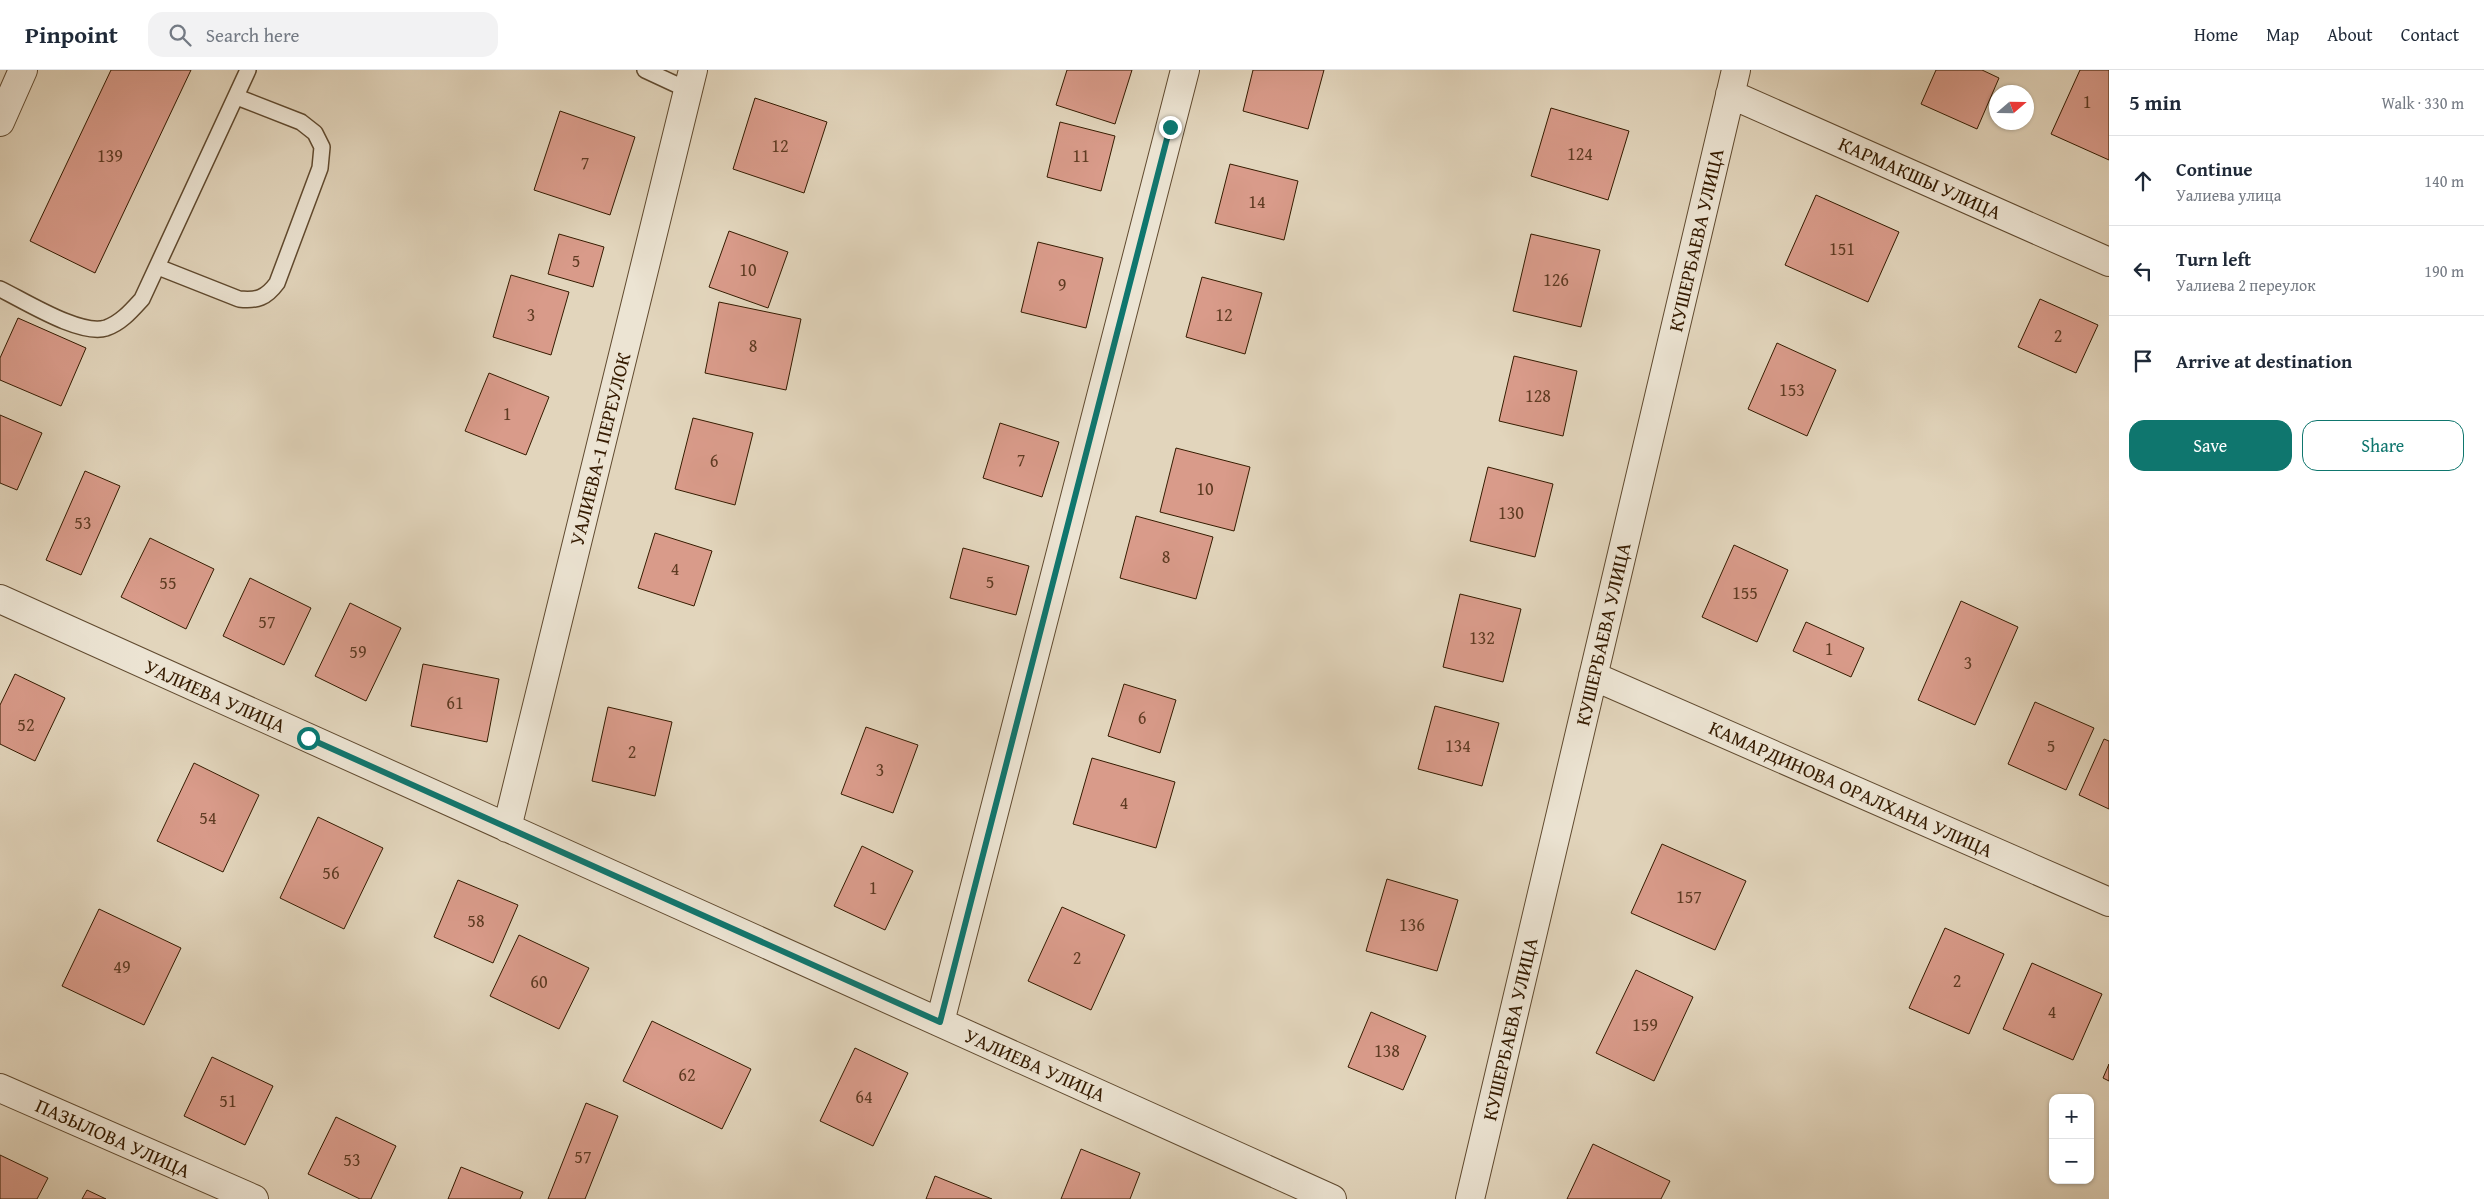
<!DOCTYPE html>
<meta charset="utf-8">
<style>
:root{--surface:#fff;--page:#f2f2f3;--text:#1f2937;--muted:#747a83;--line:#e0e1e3;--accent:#0f766e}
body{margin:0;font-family:"Gentium Book Plus",serif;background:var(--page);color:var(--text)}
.controls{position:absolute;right:15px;bottom:15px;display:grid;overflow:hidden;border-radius:10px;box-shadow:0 1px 4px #0004}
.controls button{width:45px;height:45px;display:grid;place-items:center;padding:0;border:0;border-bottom:1px solid var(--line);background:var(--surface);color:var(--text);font:25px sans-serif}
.compass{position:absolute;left:1989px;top:15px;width:45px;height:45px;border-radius:50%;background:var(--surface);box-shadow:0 1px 4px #0004;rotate:70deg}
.stop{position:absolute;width:15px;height:15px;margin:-11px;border:4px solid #0f766e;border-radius:50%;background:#fff}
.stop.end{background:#0f766e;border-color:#fff;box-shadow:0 1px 5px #0008}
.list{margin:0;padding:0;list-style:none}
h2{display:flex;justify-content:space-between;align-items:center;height:65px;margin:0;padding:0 20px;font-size:21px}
h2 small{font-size:16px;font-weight:400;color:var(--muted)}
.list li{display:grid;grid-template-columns:32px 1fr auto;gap:15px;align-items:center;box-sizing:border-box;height:90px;padding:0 20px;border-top:1px solid var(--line)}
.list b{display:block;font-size:19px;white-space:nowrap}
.list p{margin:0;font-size:16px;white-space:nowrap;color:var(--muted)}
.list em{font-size:16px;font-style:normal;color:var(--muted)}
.actions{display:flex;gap:10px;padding:15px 20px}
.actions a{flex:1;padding:11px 0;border:1px solid var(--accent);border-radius:15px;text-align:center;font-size:18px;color:var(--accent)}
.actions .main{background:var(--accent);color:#fff}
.icon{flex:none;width:28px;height:28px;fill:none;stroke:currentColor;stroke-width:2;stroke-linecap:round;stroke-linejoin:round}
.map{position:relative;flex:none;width:2109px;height:1129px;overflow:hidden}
header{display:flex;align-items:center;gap:30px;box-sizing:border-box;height:70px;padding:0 25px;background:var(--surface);border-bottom:1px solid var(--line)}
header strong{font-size:24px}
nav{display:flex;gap:28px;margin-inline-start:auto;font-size:18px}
.search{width:350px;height:45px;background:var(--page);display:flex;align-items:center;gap:12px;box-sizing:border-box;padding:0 18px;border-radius:15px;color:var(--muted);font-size:19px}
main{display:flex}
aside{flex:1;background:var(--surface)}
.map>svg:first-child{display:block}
.building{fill:#d99b8a;stroke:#351b00}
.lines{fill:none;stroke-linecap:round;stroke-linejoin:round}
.service-casing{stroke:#604a2f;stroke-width:18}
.minor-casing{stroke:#604a2f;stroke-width:30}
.service{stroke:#ece4d3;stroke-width:15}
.minor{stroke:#ece4d3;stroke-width:28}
.route{stroke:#0f766e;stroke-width:6}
.labels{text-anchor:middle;stroke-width:4;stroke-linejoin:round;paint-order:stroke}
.number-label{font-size:18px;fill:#5e3b22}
.street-label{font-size:20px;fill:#351b00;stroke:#ece4d3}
</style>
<header>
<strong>Pinpoint</strong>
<div class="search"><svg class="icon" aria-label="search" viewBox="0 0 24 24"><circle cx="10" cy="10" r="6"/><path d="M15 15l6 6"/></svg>Search here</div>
<nav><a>Home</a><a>Map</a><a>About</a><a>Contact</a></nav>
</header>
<main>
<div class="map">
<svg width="2109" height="1129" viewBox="0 0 2109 1129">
<rect width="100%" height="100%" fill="#e2d5bc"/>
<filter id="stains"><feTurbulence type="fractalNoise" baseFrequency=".004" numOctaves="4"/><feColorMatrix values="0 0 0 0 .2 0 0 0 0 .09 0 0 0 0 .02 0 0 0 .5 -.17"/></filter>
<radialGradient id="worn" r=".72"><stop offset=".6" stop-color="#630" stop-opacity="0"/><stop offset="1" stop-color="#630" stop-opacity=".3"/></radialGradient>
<!-- building -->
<path class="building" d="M111 0H191L95 203 30 171Z
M1067 0H1132L1115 54 1056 35Z
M1253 0H1324L1308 59 1243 41Z
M1936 0H1982L1999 8 1977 59 1921 34Z
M2080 0H2109V90L2051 64Z
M755 28 827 52 804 123 733 99Z
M1551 38 1629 61 1608 130 1531 106Z
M560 41 635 67 610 145 534 120Z
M1060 52 1115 66 1101 121 1047 107Z
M1230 94 1298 111 1284 170 1215 153Z
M1816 125 1899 162 1868 232 1785 195Z
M729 161 788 182 768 238 709 217Z
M559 164 604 177 593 217 548 204Z
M1531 164 1600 180 1581 257 1513 241Z
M1038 172 1103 188 1086 258 1021 242Z
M511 205 569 222 551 285 493 267Z
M1202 207 1262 223 1245 284 1186 267Z
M2040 229 2098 255 2076 303 2018 277Z
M719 232 801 249 786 320 705 303Z
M18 248 86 278 61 336 0 310V288Z
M1777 273 1836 300 1807 366 1748 339Z
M1514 286 1577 301 1563 366 1499 351Z
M489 303 549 327 526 385 465 361Z
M0 345 42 363 17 420 0 413Z
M693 348 753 363 735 435 675 419Z
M1000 353 1059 372 1042 427 983 408Z
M1176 378 1250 397 1234 461 1160 442Z
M1488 397 1553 414 1535 487 1470 471Z
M85 401 120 416 81 505 46 490Z
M1136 446 1213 467 1196 529 1120 508Z
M655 463 712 481 694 536 638 518Z
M150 468 214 499 186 559 121 527Z
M1734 475 1788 500 1757 572 1702 547Z
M963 478 1029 496 1016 545 950 528Z
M250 508 311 538 284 595 223 566Z
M1460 524 1521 539 1503 612 1443 597Z
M1961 531 2018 557 1975 655 1918 630Z
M350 533 401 558 366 631 315 606Z
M1806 552 1864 578 1851 607 1793 581Z
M423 594 499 609 487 672 411 656Z
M15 604 65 628 35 691 0 674V635Z
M1124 614 1176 630 1160 683 1108 666Z
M2035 632 2094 658 2066 720 2008 694Z
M1435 636 1499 653 1482 716 1418 699Z
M608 637 672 652 655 726 592 711Z
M866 657 918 675 893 743 841 724Z
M2104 669 2109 671V739L2079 725Z
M1092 688 1175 712 1156 778 1073 754Z
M194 693 259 725 223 802 157 771Z
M318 747 383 778 344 859 280 828Z
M1662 774 1746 811 1715 880 1631 843Z
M862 776 913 801 885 860 834 836Z
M1387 809 1458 830 1437 901 1366 881Z
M458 810 518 835 493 893 434 867Z
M1062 837 1125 865 1091 940 1028 911Z
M99 839 181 878 144 955 62 916Z
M1945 858 2004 884 1969 964 1909 938Z
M519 865 589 898 559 959 490 926Z
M2032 893 2102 924 2073 990 2003 959Z
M1636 900 1693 927 1654 1011 1596 983Z
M1371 942 1426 966 1403 1020 1348 997Z
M652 951 751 999 722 1059 623 1011Z
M855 978 908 1003 873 1076 820 1051Z
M212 987 273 1016 245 1075 184 1046Z
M2109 994V1011L2103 1008Z
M586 1033 618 1046 585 1129H548Z
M336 1047 396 1076 371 1129H360L308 1104Z
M1593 1074 1670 1111 1661 1129H1567Z
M1081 1079 1140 1103 1130 1129H1061Z
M0 1085 48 1108 37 1129H0Z
M461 1097 523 1122 520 1129H448Z
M935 1106 992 1129H926Z
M87 1120 106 1129H82Z"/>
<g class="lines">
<!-- service casing -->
<g class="service-casing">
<path id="service" d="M645 0 688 20
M158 197 239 229C257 231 266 228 277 213L320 98 322 77 315 63 301 52 237 27
M0 219C25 231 80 266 106 258 121 253 132 240 142 229L248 0"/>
</g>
<!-- minor casing -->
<g class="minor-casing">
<path id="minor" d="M1730 24 2109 192
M0 52 23 0
M0 529 1332 1129
M1593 606 2109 832
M507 758 693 0
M940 952 1185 0
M0 1018 254 1129
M1470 1129 1736 0"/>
</g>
<!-- service -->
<use href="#service" class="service"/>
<!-- minor -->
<use href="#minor" class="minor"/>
</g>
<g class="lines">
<!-- route -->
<path class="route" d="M308 668 940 952 1170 57"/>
</g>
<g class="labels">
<!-- number labels -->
<g class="number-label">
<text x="2087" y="38">1</text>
<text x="780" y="82">12</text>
<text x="1580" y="90">124</text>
<text x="110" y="92">139</text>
<text x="1081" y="92">11</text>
<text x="585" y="99">7</text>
<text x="1257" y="138">14</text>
<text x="1842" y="185">151</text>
<text x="576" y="197">5</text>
<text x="748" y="206">10</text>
<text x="1556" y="216">126</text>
<text x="1062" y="221">9</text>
<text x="531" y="251">3</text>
<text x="1224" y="251">12</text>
<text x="2058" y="272">2</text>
<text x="753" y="282">8</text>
<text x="1792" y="326">153</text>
<text x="1538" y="332">128</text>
<text x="507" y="350">1</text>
<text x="1021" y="396">7</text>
<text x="714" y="397">6</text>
<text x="1205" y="425">10</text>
<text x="1511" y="449">130</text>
<text x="83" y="459">53</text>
<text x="1166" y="493">8</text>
<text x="675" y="505">4</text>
<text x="990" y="518">5</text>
<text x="168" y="519">55</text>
<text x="1745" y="529">155</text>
<text x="267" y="558">57</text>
<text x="1482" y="574">132</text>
<text x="1829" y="585">1</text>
<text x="358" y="588">59</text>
<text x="1968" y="599">3</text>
<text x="455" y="639">61</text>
<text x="1142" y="654">6</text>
<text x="26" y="661">52</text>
<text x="1458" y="682">134</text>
<text x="2051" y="682">5</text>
<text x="632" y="688">2</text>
<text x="880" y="706">3</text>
<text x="1124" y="739">4</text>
<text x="208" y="754">54</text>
<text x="331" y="809">56</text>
<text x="873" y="824">1</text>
<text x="1689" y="833">157</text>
<text x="476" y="857">58</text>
<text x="1412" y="861">136</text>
<text x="1077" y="894">2</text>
<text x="122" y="903">49</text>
<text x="1957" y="917">2</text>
<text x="539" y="918">60</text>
<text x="2052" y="948">4</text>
<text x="1645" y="961">159</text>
<text x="1387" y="987">138</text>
<text x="687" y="1011">62</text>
<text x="864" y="1033">64</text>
<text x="228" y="1037">51</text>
<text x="583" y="1093">57</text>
<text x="352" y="1096">53</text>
</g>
<!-- street labels -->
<g class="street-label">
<text transform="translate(1920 108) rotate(24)" y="7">КАРМАКШЫ УЛИЦА</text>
<text transform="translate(1696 170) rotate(-77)" y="7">КУШЕРБАЕВА УЛИЦА</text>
<text transform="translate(600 379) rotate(-76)" y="7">УАЛИЕВА-1 ПЕРЕУЛОК</text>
<text transform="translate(1603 564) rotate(-77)" y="7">КУШЕРБАЕВА УЛИЦА</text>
<text transform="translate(215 626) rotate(24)" y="7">УАЛИЕВА УЛИЦА</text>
<text transform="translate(1851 719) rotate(24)" y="7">КАМАРДИНОВА ОРАЛХАНА УЛИЦА</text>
<text transform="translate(1510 959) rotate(-77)" y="7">КУШЕРБАЕВА УЛИЦА</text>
<text transform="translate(1035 995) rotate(24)" y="7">УАЛИЕВА УЛИЦА</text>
<text transform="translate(113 1068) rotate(24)" y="7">ПАЗЫЛОВА УЛИЦА</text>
</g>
</g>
<rect width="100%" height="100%" filter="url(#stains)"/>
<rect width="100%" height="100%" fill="url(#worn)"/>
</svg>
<div class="controls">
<button>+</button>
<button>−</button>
</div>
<svg class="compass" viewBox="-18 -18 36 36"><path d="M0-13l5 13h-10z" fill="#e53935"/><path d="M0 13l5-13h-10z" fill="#747a83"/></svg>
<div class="stop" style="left:308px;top:668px"></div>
<div class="stop end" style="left:1170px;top:57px"></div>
</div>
<aside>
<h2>5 min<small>Walk · 330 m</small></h2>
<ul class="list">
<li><svg class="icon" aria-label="ahead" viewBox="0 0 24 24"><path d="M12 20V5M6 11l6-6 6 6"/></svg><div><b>Continue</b><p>Уалиева улица</p></div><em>140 m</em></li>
<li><svg class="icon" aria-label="left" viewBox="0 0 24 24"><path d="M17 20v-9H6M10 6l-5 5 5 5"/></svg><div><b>Turn left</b><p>Уалиева 2 переулок</p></div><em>190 m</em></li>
<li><svg class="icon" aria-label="arrive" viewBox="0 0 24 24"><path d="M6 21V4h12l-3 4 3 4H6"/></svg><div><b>Arrive at destination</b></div></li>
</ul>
<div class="actions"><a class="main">Save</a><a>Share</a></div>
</aside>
</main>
